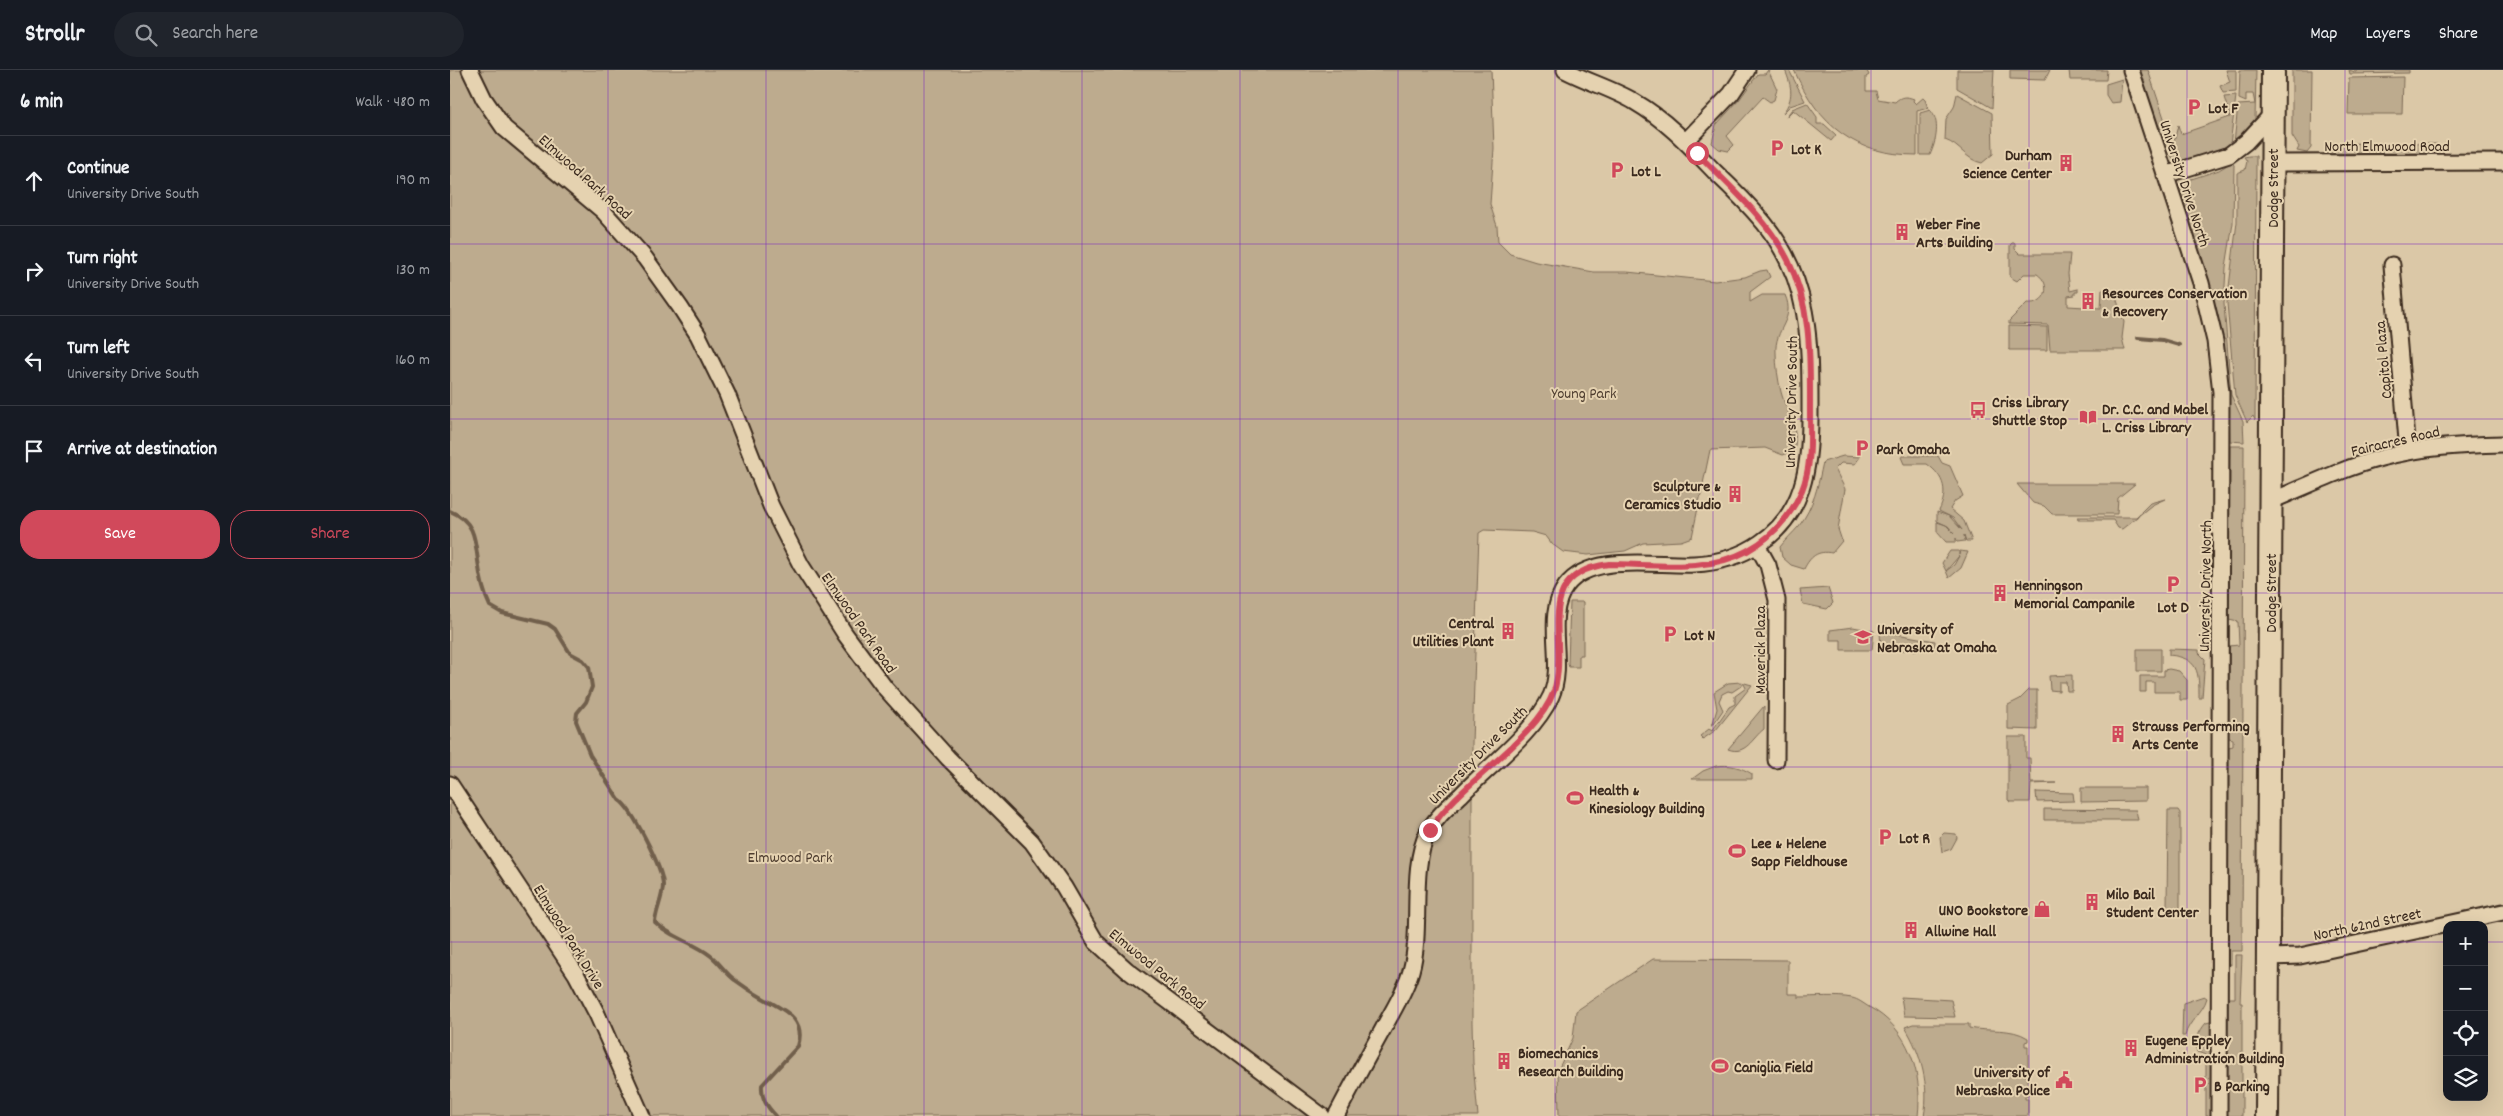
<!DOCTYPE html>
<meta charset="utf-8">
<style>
:root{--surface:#171b24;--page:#20242c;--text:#f1f3f6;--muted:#9ea1a6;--line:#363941;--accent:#d1495b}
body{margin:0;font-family:Dekko,sans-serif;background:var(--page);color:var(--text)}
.controls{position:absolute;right:15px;bottom:15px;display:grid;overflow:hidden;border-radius:10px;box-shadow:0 5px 20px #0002}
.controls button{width:45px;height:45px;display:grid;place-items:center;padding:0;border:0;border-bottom:1px solid var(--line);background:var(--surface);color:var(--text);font:25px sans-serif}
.stop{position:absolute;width:15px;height:15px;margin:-11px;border:4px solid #d1495b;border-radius:50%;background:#fff}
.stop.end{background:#d1495b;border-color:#fff;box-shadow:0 1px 5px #0008}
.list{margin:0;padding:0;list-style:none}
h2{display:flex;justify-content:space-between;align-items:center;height:65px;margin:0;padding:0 20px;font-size:21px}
h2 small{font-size:16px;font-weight:400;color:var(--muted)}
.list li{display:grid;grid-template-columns:32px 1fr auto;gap:15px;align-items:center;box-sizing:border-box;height:90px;padding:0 20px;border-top:1px solid var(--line)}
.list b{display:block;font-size:19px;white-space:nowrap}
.list p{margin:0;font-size:16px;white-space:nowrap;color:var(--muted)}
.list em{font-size:16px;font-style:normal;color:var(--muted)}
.actions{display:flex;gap:10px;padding:15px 20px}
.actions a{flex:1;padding:11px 0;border:1px solid var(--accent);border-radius:20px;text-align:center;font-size:18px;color:var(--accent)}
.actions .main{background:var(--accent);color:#fff}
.icon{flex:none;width:28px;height:28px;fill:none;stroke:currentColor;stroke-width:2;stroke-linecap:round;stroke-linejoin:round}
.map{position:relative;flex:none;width:2053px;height:1046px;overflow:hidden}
header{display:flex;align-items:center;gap:30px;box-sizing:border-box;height:70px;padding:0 25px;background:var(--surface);border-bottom:1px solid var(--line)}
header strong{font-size:24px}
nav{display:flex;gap:28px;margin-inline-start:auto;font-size:18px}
.search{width:350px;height:45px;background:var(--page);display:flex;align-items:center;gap:12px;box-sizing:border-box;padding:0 18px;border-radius:28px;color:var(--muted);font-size:19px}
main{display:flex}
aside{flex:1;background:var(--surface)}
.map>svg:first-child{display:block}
.green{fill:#bdab8e;stroke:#7c6a56}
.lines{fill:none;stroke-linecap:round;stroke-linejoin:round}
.stream{stroke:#715f4c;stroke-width:4}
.minor-casing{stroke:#3b2a1e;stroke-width:19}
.highway-casing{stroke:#3b2a1e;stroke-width:26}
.minor{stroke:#e5d2b0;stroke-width:15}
.highway{stroke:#e5d2b0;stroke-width:22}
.route{stroke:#d1495b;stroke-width:6}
.grid{fill:none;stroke:#7b2cbf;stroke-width:1;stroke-opacity:0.55}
.labels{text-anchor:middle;stroke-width:4;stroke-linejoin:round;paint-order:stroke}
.poi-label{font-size:16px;font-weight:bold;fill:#3b2a1e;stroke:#e5d2b0;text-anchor:start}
.street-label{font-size:16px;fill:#3b2a1e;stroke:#e5d2b0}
.park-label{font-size:16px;fill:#4e3d2f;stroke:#e5d2b0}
</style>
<header>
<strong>Strollr</strong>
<div class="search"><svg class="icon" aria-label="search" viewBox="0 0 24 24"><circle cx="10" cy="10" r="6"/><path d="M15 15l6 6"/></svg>Search here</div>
<nav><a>Map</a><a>Layers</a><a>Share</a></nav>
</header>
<main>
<aside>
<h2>6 min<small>Walk · 480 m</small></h2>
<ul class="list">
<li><svg class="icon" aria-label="ahead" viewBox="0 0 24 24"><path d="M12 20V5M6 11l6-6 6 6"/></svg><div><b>Continue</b><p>University Drive South</p></div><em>190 m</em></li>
<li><svg class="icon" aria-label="right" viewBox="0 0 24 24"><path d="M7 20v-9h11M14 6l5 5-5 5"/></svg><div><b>Turn right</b><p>University Drive South</p></div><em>130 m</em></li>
<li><svg class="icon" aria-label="left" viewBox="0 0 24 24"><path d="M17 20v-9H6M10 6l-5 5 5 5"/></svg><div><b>Turn left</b><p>University Drive South</p></div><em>160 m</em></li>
<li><svg class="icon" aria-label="arrive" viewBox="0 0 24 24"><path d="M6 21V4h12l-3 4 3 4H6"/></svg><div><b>Arrive at destination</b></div></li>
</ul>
<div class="actions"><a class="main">Save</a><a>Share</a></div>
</aside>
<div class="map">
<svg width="2053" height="1046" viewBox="0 0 2053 1046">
<rect width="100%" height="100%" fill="#dbc8a7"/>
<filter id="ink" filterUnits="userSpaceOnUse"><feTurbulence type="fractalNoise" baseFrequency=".02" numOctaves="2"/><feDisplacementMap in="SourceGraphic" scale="10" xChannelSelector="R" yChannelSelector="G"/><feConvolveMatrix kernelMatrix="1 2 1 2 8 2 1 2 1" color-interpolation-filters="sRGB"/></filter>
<g filter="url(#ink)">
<!-- green -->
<path class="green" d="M0 0H1041L1044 78 1040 134 1047 156 1048 172 1060 184 1086 192 1144 202H1177L1265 211 1295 207 1310 201 1317 200 1320 207 1300 222V232L1312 225H1335C1346 250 1324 258 1326 283 1326 295 1328 310 1331 322 1337 344 1350 357 1344 381L1333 385 1315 378 1260 380 1242 467 1231 471 1193 473 1175 481 1138 485 1113 482 1102 474 1096 466 1082 462 1034 460 1029 463 1022 673V953L1023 993 1028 1046H0Z
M1318 0 1327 19 1324 30 1320 32 1313 27 1277 66 1284 75 1278 81 1269 79 1262 73 1266 55 1289 30 1308 4H1315Z
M1335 0H1339L1355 31 1340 36 1333 43C1344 28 1342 17 1335 0Z
M1344 0H1412L1417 1 1419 5 1416 7V21H1426L1428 29 1445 32C1451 26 1456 26 1464 29L1463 31 1466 34 1474 27 1478 38 1467 41V85C1405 85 1369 56 1344 0Z
M1507 0H1544L1542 38 1507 18Z
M1560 0H1600L1595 10 1560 9Z
M1619 0H1657L1656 10H1620Z
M1689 0H1698L1717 57 1708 59Z
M1776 0H1786V22L1773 23 1770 16 1780 12Z
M1790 0H1806L1805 50 1802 58 1784 73 1788 35 1805 34 1803 24H1796V32L1789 29Z
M1842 0H1862L1861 78 1857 83 1847 81 1849 77 1842 66Z
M1899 0 1906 2 1907 0H1959V3L1900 4Z
M1953 7 1952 44H1898L1899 8Z
M1672 9 1670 32 1661 33 1656 25V14Z
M1507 24 1542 43 1543 84 1532 93C1516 90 1510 75 1495 70L1496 49 1504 37Z
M1786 26 1780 75 1733 92 1723 89 1721 85 1728 55 1731 64 1780 47 1774 27Z
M1357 33 1367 47V54H1374L1386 65 1381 71 1343 40 1336 47 1342 39Z
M1480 40C1491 51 1486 72 1480 85H1470V43Z
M1882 73 1987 74 1989 77 1983 84H1880L1877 76Z
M1799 86H1806L1805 350 1803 346 1797 352 1785 325 1777 233 1787 152V103L1795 100 1797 91 1794 87Z
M1782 92 1784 95 1783 153 1776 197 1774 234 1781 325 1793 351 1794 372 1780 371C1779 333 1778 295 1770 257 1760 209 1742 163 1727 117L1729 113 1769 100Z
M1562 173H1565V179L1570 184H1620L1618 204 1620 221 1628 219V222H1625V225L1618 226V236L1651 238 1652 220 1664 221 1674 252 1672 268 1675 280H1600L1598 255 1559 254V251L1577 233C1597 235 1602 214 1587 204H1574L1567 211 1560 207V175Z
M1559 256 1597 257V280H1559Z
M1780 376H1794L1792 881H1781V895L1778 894 1779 677 1783 676V669L1779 668V576L1789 575 1788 552 1779 550Z
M1393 386 1410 387 1405 394 1391 393 1385 399 1395 419 1388 459 1392 471 1382 483C1367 480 1360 487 1354 499L1341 495 1332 487 1330 477C1335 470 1343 463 1349 456 1364 436 1368 416 1373 392Z
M1453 386H1488L1492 393 1500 396 1513 426 1505 431 1500 439 1514 451 1522 471H1516L1514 465 1515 471 1507 472 1506 468V472H1496L1487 462V452L1496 455 1504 463 1498 456 1487 451V442L1499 446 1512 460 1503 448 1489 441C1498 422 1495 407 1477 394H1454L1451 387Z
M1567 414H1685L1668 428 1667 444H1602L1594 436 1583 433Z
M1715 429 1702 435 1672 459 1668 458 1663 450H1628L1627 447H1686L1700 433Z
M1500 481H1509V485L1510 481 1518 482 1511 498 1499 508 1496 501 1504 495 1509 486 1496 501 1492 493Z
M1378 518 1383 533 1377 539 1353 534 1350 520Z
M1120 532H1133V585H1129V597H1119L1118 594Z
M1403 557 1424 561 1422 580H1391V570H1380V560Z
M1430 561 1485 571 1484 580H1431Z
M1687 579H1711V601H1687Z
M1719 579 1749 580V583L1755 589 1752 628H1749C1749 602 1749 588 1719 585Z
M1719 599 1729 601 1737 610V630H1730V622H1704V612H1696V622H1690V606H1714V600Z
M1622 605V621H1617L1616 612H1609V621L1600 620 1599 606Z
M1291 612 1302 615 1266 660 1253 669 1250 666 1259 659 1262 661 1279 637 1285 634V626L1296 618 1294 614 1282 622 1278 621 1272 624 1269 631 1273 640 1262 656 1267 639 1264 622 1278 613Z
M1579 620H1587V660L1558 659V635L1570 629Z
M1314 636V659C1302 668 1296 686 1278 679Z
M1558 667H1576V688H1580L1581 713H1606L1581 714 1580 732H1561L1558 730Z
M1266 696C1279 694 1291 697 1302 704V709H1242L1253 701Z
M1631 718H1696V731L1631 732Z
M1586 722 1623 723 1624 731 1587 732Z
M1594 739 1686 740 1688 750H1594Z
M1718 740H1728L1730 743V837L1727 843 1720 844 1717 838Z
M1494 763 1506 764 1507 768 1501 779 1492 782 1490 767Z
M1785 885H1792L1790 933H1792V1046H1777L1778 928H1785Z
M1203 889 1338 890V924H1348V927C1365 927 1386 925 1402 928 1408 929 1414 934 1419 937 1459 958 1473 1004 1468 1046H1109L1108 1000 1123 968 1126 941Z
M1754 926 1757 928C1753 943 1738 951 1735 966H1732L1733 933Z
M1451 927 1501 930 1505 947 1454 946Z
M1760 952 1762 955V1046H1756V985L1747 982C1744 972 1749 961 1756 953Z
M1463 954H1519V958C1539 962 1561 957 1578 968V971L1575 972V976H1578V1001L1575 1002V1006H1578V1025H1575V1029H1578V1046H1474C1480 1016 1471 983 1455 957Z"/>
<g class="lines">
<!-- stream -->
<path class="stream" d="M1688 268 1712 270 1729 275
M0 441C24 451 25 467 28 491 30 507 33 522 40 536L52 543 98 554 105 559 120 583 133 590 139 597 142 617 136 632 127 643 126 651 140 685 169 730C182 738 213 799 213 815 213 827 206 840 205 852 221 868 244 872 261 886 270 893 276 904 285 910 293 916 302 922 311 927 331 939 357 947 348 976L312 1015C311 1028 317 1037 326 1046"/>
<!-- minor casing -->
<g class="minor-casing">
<path id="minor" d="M20 0 34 29 54 58 153 141 195 188 230 237 248 265 277 324 321 436 351 495 395 564 435 618 498 688 582 772 614 817 646 872 677 900 872 1046
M1681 0 1751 213 1765 271 1771 322 1769 1046
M1236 71 1281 24 1297 0
M1821 93 2053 92
M1715 105 1779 85 1796 72 1823 43
M1942 195 1958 382
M1821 431C1857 416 1893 398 1931 388 1972 377 2012 375 2053 374
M1307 475 1318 495 1327 530 1326 690
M0 714 126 904 147 944 192 1046
M1818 887 1850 886 2053 842
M886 1046C901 1017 917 988 933 959 943 940 955 922 961 901 973 858 959 800 978 762 986 747 999 736 1011 725 1039 696 1084 663 1101 626 1116 592 1093 547 1116 516 1141 482 1206 496 1244 494 1267 493 1291 486 1310 473 1354 444 1360 396 1360 348 1360 276 1362 212 1314 153 1299 135 1282 118 1265 102 1240 76 1216 50 1185 32 1163 19 1138 12 1115 0"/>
</g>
<!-- highway casing -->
<g class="highway-casing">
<path id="highway" d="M1817 1046 1823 0"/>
</g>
<!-- minor -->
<use href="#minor" class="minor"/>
<!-- highway -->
<use href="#highway" class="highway"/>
</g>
</g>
<g class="lines" filter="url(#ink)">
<!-- route -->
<path class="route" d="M980 760C1009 712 1086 671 1104 621 1120 571 1080 504 1159 494 1203 494 1257 503 1297 481 1322 467 1341 446 1352 420 1362 395 1360 368 1360 342 1360 289 1362 238 1338 190 1317 148 1279 116 1247 83"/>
</g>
<!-- grid -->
<path class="grid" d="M158 0V1046M316 0V1046M474 0V1046M632 0V1046M790 0V1046M948 0V1046M1105 0V1046M1263 0V1046M1421 0V1046M1579 0V1046M1737 0V1046M1895 0V1046M0 174H2053M0 349H2053M0 523H2053M0 697H2053M0 872H1997M2034 872H2053"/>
<!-- icons -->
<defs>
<g id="parking-bare" transform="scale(1.35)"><path d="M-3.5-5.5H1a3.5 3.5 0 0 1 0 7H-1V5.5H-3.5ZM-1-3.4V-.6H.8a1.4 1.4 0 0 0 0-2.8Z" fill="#d1495b" stroke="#e5d2b0" stroke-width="2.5" paint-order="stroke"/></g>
<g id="building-bare" transform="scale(1.35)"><path d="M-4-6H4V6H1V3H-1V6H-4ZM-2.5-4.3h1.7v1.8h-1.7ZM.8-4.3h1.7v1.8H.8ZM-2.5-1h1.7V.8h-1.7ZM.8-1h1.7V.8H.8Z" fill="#d1495b" stroke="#e5d2b0" stroke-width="2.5" paint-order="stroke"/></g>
<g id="bus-bare" transform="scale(1.35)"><path d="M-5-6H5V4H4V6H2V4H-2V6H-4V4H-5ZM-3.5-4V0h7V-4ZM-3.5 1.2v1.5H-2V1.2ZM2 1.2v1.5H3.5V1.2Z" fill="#d1495b" stroke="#e5d2b0" stroke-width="2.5" paint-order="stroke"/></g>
<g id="library-bare" transform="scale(1.35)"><path d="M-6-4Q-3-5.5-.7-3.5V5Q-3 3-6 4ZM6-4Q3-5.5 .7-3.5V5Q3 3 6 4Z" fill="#d1495b" stroke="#e5d2b0" stroke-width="2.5" paint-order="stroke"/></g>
<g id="university-bare" transform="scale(1.35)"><path d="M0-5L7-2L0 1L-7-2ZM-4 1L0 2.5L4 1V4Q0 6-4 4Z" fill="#d1495b" stroke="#e5d2b0" stroke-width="2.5" paint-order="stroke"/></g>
<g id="stadium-bare" transform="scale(1.35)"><path d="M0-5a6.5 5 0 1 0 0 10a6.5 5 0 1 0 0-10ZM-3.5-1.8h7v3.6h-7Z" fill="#d1495b" stroke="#e5d2b0" stroke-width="2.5" paint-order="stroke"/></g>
<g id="shop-bare" transform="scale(1.35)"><path d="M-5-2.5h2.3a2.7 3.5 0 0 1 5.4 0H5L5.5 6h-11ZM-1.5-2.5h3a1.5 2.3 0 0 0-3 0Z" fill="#d1495b" stroke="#e5d2b0" stroke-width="2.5" paint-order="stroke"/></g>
<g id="civic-bare" transform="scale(1.35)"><path d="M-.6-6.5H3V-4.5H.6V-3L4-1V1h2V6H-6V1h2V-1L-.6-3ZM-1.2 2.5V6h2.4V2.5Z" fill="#d1495b" stroke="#e5d2b0" stroke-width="2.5" paint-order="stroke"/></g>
</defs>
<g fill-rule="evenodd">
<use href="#parking-bare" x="1744" y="37"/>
<use href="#parking-bare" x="1327" y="78"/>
<use href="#building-bare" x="1616" y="93"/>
<use href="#parking-bare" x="1167" y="100"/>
<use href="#building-bare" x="1452" y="162"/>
<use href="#building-bare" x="1638" y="231"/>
<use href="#bus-bare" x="1528" y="340"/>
<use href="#library-bare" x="1638" y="347"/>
<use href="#parking-bare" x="1412" y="378"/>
<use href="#building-bare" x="1285" y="424"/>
<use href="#parking-bare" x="1723" y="514"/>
<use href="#building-bare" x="1550" y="523"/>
<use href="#building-bare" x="1058" y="561"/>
<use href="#parking-bare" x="1220" y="564"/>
<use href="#university-bare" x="1413" y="567"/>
<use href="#building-bare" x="1668" y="664"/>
<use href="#stadium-bare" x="1125" y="728"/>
<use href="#parking-bare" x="1435" y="767"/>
<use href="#stadium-bare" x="1287" y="781"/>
<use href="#building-bare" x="1642" y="832"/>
<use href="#shop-bare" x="1592" y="839"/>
<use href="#building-bare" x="1461" y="860"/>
<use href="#building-bare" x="1681" y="978"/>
<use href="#building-bare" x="1054" y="991"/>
<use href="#stadium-bare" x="1270" y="996"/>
<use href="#civic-bare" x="1614" y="1010"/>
<use href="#parking-bare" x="1750" y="1015"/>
</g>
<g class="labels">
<!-- poi labels -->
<g class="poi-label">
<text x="1758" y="43">Lot F</text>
<text x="1341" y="84">Lot K</text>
<text x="1602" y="90" text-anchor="end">Durham<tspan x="1602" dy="18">Science Center</tspan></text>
<text x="1181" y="106">Lot L</text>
<text x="1466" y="159">Weber Fine<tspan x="1466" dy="18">Arts Building</tspan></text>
<text x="1652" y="228">Resources Conservation<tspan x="1652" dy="18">&amp; Recovery</tspan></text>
<text x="1542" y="337">Criss Library<tspan x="1542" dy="18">Shuttle Stop</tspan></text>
<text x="1652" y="344">Dr. C.C. and Mabel<tspan x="1652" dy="18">L. Criss Library</tspan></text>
<text x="1426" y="384">Park Omaha</text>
<text x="1271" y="421" text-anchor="end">Sculpture &amp;<tspan x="1271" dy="18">Ceramics Studio</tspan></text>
<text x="1564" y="520">Henningson<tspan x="1564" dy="18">Memorial Campanile</tspan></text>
<text x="1723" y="542" text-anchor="middle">Lot D</text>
<text x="1044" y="558" text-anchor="end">Central<tspan x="1044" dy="18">Utilities Plant</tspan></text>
<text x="1427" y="564">University of<tspan x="1427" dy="18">Nebraska at Omaha</tspan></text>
<text x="1234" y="570">Lot N</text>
<text x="1682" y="661">Strauss Performing<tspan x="1682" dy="18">Arts Cente</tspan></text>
<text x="1139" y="725">Health &amp;<tspan x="1139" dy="18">Kinesiology Building</tspan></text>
<text x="1449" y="773">Lot R</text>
<text x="1301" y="778">Lee &amp; Helene<tspan x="1301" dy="18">Sapp Fieldhouse</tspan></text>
<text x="1656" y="829">Milo Bail<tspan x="1656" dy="18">Student Center</tspan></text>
<text x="1578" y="845" text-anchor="end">UNO Bookstore</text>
<text x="1475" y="866">Allwine Hall</text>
<text x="1695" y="975">Eugene Eppley<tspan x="1695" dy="18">Administration Building</tspan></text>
<text x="1068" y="988">Biomechanics<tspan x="1068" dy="18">Research Building</tspan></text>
<text x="1284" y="1002">Caniglia Field</text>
<text x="1600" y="1007" text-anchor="end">University of<tspan x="1600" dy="18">Nebraska Police</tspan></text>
<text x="1764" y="1021">B Parking</text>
</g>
<!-- street labels -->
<g class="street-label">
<text x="1937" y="81">North Elmwood Road</text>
<text transform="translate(136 106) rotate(42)" y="6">Elmwood Park Road</text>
<text transform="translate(1736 113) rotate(72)" y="6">University Drive North</text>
<text transform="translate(1822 118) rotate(-90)" y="6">Dodge Street</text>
<text transform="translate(1932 290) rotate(-95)" y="6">Capitol Plaza</text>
<text transform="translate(1340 332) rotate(-89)" y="6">University Drive South</text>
<text transform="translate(1945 370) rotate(-13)" y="6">Fairacres Road</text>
<text transform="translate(1754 516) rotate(-89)" y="6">University Drive North</text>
<text transform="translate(1820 523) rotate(-90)" y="6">Dodge Street</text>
<text transform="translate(410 552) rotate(55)" y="6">Elmwood Park Road</text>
<text transform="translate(1309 580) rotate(-90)" y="6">Maverick Plaza</text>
<text transform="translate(1027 684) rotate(-45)" y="6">University Drive South</text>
<text transform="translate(1917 853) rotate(-12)" y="6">North 62nd Street</text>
<text transform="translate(120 866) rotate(58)" y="6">Elmwood Park Drive</text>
<text transform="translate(708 898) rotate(39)" y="6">Elmwood Park Road</text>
</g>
<!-- park labels -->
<g class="park-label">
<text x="1134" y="328">Young Park</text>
<text x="340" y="792">Elmwood Park</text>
</g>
</g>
</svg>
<div class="controls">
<button>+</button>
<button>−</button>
<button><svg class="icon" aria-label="locate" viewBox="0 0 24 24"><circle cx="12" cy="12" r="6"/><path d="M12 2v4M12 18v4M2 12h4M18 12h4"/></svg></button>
<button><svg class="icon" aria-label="layers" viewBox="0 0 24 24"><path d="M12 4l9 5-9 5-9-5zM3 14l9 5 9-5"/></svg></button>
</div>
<div class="stop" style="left:1247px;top:83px"></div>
<div class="stop end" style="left:980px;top:760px"></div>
</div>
</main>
